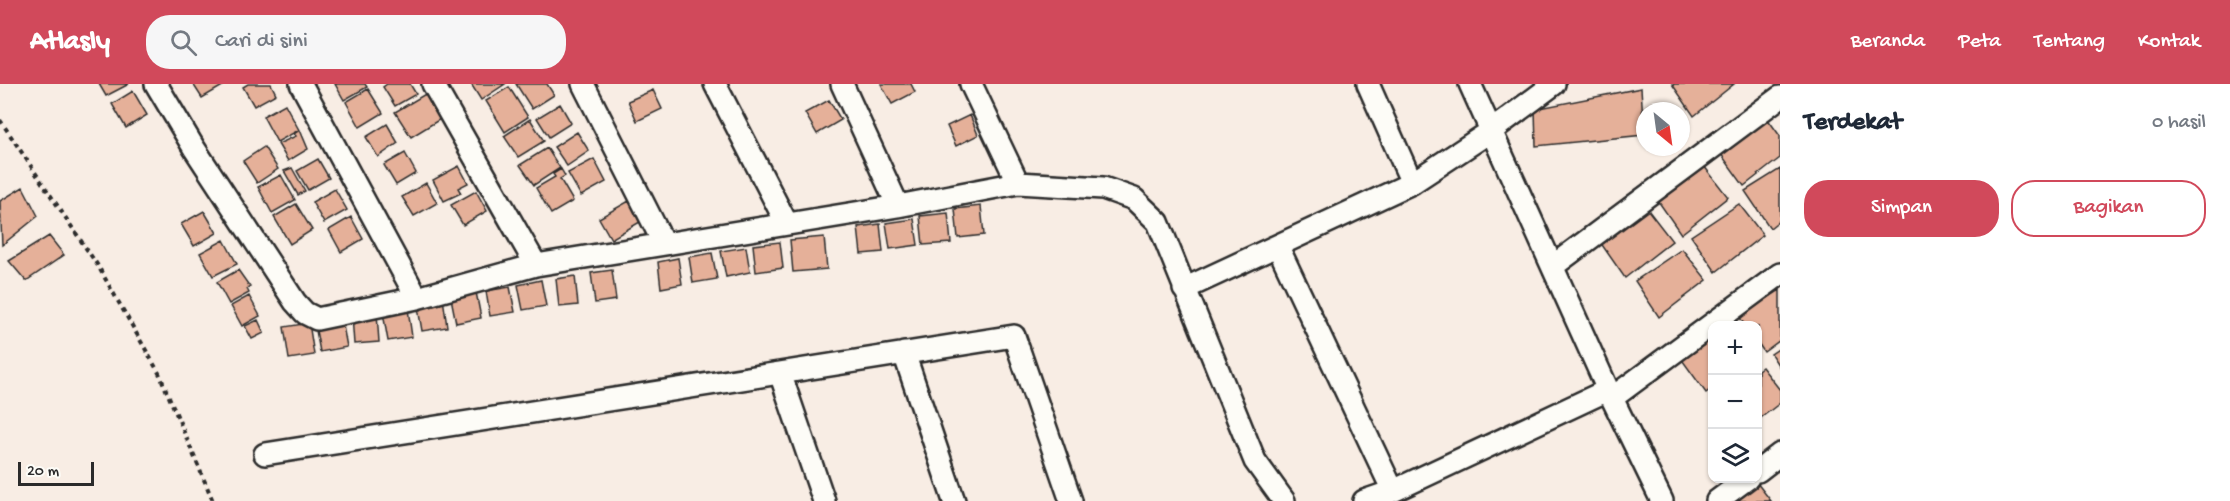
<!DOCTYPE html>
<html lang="id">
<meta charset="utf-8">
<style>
:root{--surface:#fff;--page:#f6f6f7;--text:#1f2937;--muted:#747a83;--line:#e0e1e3;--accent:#d1495b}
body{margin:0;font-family:"Gochi Hand",sans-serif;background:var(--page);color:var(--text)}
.controls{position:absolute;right:18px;bottom:18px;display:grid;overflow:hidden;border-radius:12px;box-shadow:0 2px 4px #0004}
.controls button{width:54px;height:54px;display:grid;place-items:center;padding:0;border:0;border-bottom:2px solid var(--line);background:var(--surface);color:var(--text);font:30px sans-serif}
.compass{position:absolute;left:1636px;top:18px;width:54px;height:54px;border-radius:50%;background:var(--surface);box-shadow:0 2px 4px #0004;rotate:151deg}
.scale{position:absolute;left:18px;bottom:15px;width:76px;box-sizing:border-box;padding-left:6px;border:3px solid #2b2b2b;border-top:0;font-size:16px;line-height:21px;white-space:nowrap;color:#2b2b2b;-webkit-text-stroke:4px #fdfcf7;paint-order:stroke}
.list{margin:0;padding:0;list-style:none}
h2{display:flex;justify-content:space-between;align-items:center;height:78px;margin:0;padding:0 24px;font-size:26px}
h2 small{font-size:20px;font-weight:400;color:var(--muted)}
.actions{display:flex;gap:12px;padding:18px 24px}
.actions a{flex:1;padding:14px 0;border:2px solid var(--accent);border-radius:24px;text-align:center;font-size:21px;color:var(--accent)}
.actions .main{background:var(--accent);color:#fff}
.icon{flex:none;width:33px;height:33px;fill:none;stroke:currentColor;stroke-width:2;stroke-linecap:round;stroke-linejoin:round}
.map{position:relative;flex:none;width:1780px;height:417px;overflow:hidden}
header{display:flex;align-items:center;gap:36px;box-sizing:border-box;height:84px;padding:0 30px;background:var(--accent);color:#fff}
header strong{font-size:28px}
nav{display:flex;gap:33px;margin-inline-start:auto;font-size:21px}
.search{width:420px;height:54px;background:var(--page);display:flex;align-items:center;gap:15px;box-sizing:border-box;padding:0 21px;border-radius:24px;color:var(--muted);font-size:22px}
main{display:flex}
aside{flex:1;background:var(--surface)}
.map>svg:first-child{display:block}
.building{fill:#e5b099;stroke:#2b2b2b;stroke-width:1.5}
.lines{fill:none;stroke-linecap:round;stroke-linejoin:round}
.street-casing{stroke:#2b2b2b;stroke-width:26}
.path{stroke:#2b2b2b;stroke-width:4;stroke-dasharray:4.5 4.5;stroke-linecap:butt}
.street{stroke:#fdfcf7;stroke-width:21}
</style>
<header>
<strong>Atlasly</strong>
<div class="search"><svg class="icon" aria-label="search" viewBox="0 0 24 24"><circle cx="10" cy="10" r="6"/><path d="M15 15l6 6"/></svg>Cari di sini</div>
<nav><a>Beranda</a><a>Peta</a><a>Tentang</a><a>Kontak</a></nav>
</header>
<main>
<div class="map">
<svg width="1780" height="417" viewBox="0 0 1780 417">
<rect width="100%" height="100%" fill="#f8ede4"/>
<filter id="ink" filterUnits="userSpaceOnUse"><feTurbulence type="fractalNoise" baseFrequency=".0167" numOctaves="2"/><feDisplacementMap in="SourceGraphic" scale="12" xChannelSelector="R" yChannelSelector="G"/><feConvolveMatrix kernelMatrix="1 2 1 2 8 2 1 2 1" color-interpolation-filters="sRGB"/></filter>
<g filter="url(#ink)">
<!-- building -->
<path class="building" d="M99 0H129L106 12Z
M193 0H226L202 14Z
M248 0H271L276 10 254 22 243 3Z
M335 0H365L367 3 344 16Z
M387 0H410L416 10 395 22 383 3Z
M471 0H505L481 16Z
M516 0H547L554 11 532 25Z
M881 0H911L915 8 892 20Z
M1672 0H1734L1694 32Z
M509 3 528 33 505 48 486 17Z
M1641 4 1644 51 1536 62 1535 25Z
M368 5 383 29 360 43 346 18Z
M653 6 662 25 637 37 628 17Z
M133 7 147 31 126 44 112 20Z
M427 9 442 34 411 53 395 28Z
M829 16 841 36 817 50 805 29Z
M285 20 299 46 277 58 263 32Z
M560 20 571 39 549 53 537 34Z
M970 31 978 51 956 62 947 42Z
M1767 34 1780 52V74L1744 102 1718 66Z
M530 35 544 57 518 73 504 52Z
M387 40 398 59 378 73 366 53Z
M300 46 308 65 288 77 278 60 296 52 294 50Z
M577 48 589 67 567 82 554 63Z
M264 63 278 85 257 99 243 77Z
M547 64 560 84 534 101 520 81Z
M405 69 416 89 396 101 384 81Z
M318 75 329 94 308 106 297 87Z
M594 75 606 98 581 112 568 89Z
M459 82 468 99 458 104 461 109 444 117 433 96Z
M1704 82 1728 113 1681 150 1656 114Z
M292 84 305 107 298 111 284 87Z
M561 85 565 92 560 95 573 117 551 130 536 104 555 93 553 90Z
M1780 85V136L1770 144 1745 107Z
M281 91 295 116 272 129 258 103Z
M426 99 437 119 414 132 402 113Z
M23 103 38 132 2 161 0 117Z
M335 105 347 126 324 139 312 118Z
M476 107 487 127 463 141 451 121Z
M629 117 640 138 611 155 599 134Z
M296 120 312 146 290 160 274 133Z
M1739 120 1763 151 1716 188 1691 152Z
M981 122 984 151 958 154 955 125Z
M1648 126 1672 157 1625 194 1600 158Z
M204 127 217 149 194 162 181 140Z
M948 129 951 159 923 161 920 132Z
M351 133 363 155 341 168 329 146Z
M914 135 918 161 890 165 886 139Z
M880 140 883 168 861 170 858 143Z
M49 152 64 171 26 197 9 177Z
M824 153 827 185 793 188 790 156Z
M224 156 237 180 213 192 200 169Z
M780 158 783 184 756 188 753 161Z
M746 163 750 188 726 193 721 167Z
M1682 165 1707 196 1659 233 1635 197Z
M712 169 717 195 693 199 689 173Z
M678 174 682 200 661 204 658 178Z
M238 186 250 203 247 205 249 209 229 220 217 198Z
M612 186 616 216 595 219 591 189Z
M575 192 578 221 559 223 556 195Z
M541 196 546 222 523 226 518 201Z
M510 203 515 228 490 232 486 207Z
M1780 206V256L1764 268 1758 259V242H1745L1739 232Z
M476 208 481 234 456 239 451 214Z
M249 212 260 232 242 242 231 222Z
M443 214 447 243 422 247 417 218Z
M408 225 412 253 388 257 383 229Z
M377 230 379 258 354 260 352 232Z
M258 236 264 249 252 255 245 242Z
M342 236 347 263 320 268 315 241Z
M309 239 314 271 289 275 284 243Z
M1712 252V304L1706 309 1680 273Z
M1780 264V284L1771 270Z
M1762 283 1780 306V319L1758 336V286Z
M1757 399 1771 417H1730Z"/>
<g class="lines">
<!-- street casing -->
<g class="street-casing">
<path id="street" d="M156 0 194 64 295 218 305 229 317 235 417 214 536 181 898 122 1018 99 1103 104 1134 115 1158 138 1255 377 1284 417
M301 0 417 214
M433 0 536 181
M583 0 664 160
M715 0 787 140
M842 0 898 122
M971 0 1018 99
M1368 0 1412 99 1491 47 1554 0
M1470 0 1608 306 1662 417
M1278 163 1393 407
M1553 182 1780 13
M1184 205 1412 99
M904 269 954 417
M780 289 824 417
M1612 314 1780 190
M265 370 1014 252 1071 417
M1758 387 1780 370
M1364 417 1393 407 1608 306
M1717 417 1748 394"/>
</g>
<!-- path -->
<path class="path" d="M0 36 98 182 159 289 213 417"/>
<!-- street -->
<use href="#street" class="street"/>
</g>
</g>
</svg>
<div class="controls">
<button>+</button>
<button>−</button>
<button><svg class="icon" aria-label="layers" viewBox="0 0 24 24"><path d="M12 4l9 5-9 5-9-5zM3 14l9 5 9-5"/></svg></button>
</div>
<svg class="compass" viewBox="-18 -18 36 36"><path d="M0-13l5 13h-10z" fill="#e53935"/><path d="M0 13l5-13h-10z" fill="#747a83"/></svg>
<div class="scale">20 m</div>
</div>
<aside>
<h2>Terdekat<small>0 hasil</small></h2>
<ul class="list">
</ul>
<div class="actions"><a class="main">Simpan</a><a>Bagikan</a></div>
</aside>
</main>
